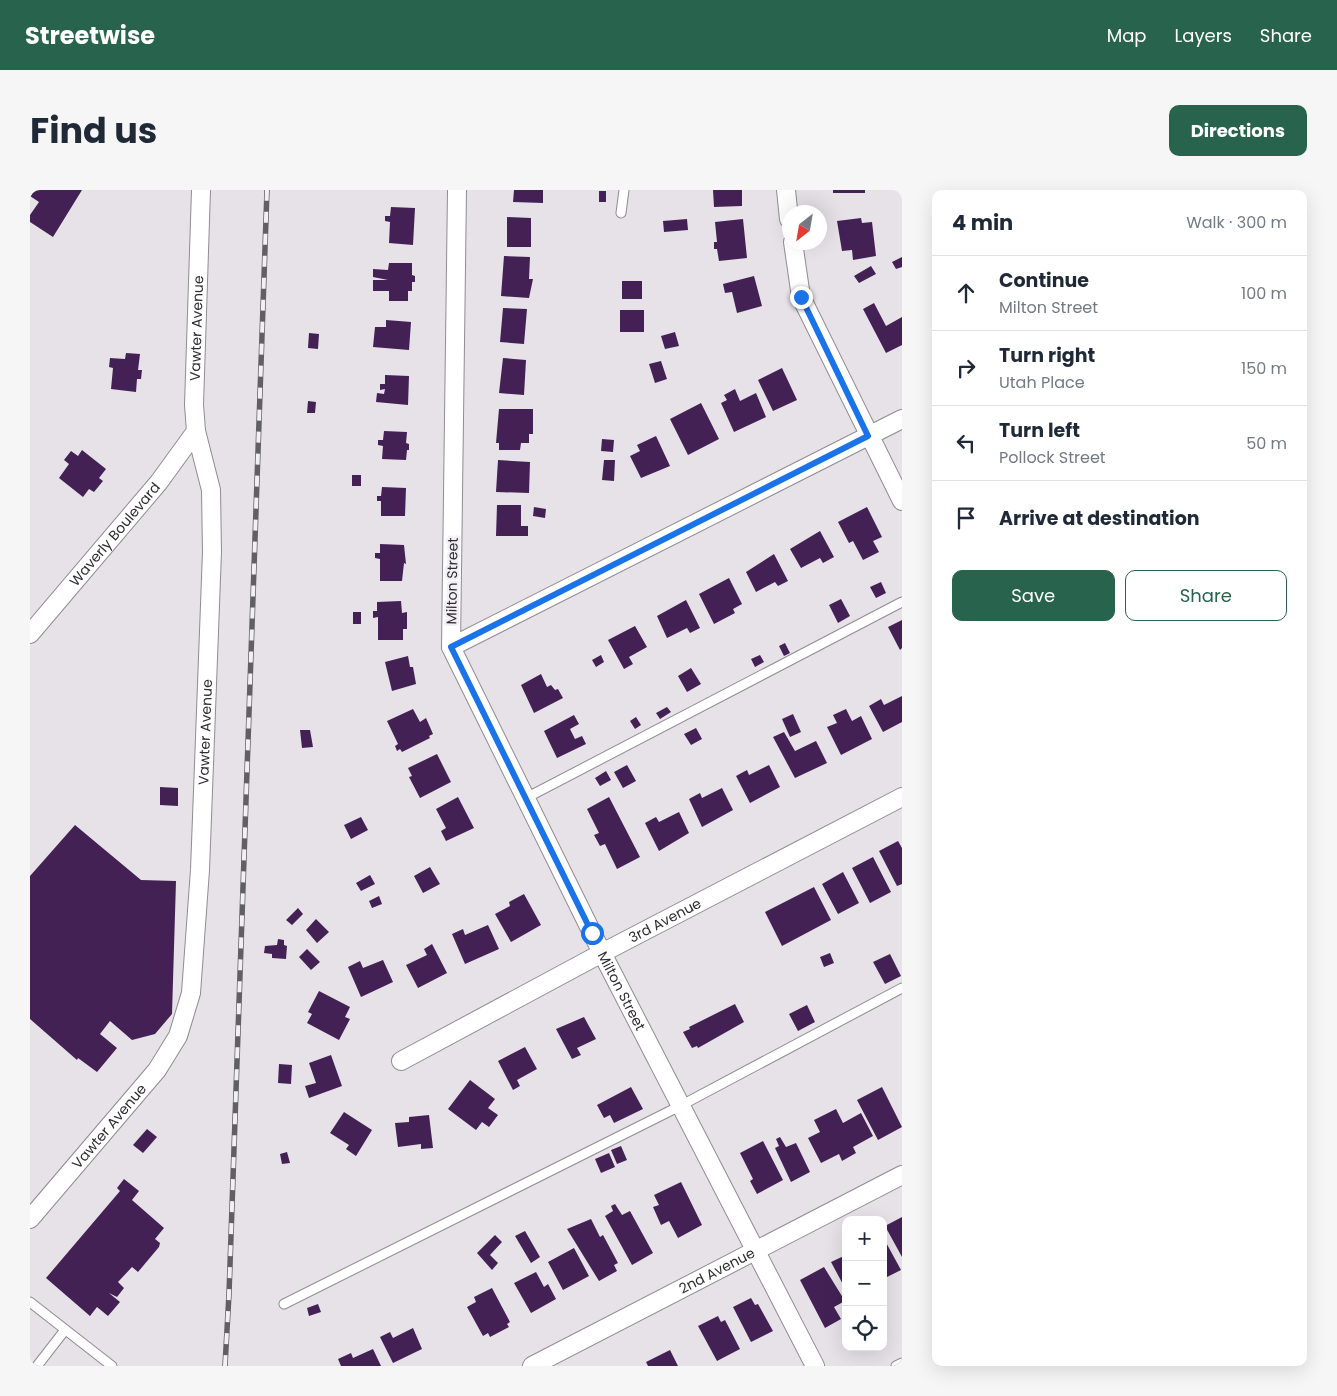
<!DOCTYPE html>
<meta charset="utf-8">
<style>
:root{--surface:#fff;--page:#f6f6f7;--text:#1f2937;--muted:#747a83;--line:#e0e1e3;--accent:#27634d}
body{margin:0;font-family:Poppins,sans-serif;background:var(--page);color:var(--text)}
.controls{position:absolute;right:15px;bottom:15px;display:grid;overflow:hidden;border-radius:10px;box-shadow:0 5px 20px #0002}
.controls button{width:45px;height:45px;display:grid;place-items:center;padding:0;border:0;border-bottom:1px solid var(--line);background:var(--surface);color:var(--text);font:25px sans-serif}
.compass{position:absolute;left:752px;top:15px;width:45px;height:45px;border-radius:50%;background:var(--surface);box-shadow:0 5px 20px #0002;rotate:211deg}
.stop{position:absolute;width:15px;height:15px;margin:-11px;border:4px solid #1a73e8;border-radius:50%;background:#fff}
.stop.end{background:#1a73e8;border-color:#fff;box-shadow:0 1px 5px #0008}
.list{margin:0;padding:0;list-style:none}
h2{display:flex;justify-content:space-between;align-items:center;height:65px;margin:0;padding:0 20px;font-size:21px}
h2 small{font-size:16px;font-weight:400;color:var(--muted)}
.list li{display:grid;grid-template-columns:32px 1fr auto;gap:15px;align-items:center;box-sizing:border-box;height:75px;padding:0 20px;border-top:1px solid var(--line)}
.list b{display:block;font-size:19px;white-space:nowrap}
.list p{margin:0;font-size:16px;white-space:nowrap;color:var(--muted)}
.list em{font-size:16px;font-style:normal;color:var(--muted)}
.actions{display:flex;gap:10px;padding:15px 20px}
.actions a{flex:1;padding:11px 0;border:1px solid var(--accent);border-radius:10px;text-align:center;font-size:18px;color:var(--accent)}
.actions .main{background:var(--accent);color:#fff}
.icon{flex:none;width:28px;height:28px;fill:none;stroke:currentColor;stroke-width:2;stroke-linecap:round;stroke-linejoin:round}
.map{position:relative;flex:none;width:872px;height:1176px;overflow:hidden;border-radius:10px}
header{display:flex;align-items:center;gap:30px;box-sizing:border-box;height:70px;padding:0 25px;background:var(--accent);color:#fff}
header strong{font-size:24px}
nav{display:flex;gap:28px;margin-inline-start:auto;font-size:18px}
.intro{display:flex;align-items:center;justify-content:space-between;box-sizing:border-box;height:120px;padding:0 30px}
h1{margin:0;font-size:35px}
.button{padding:12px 22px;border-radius:10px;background:var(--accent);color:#fff;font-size:18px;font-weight:700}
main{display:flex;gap:30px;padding:0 30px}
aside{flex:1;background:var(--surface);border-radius:10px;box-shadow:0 5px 20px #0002}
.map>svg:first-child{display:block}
.building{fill:#432155}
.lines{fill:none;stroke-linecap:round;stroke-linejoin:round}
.lane-casing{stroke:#908c92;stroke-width:11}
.street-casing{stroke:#908c92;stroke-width:20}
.lane{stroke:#fff;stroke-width:9}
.street{stroke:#fff;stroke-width:18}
.rail-casing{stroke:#615f63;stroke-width:5.5}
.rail{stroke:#f3eff6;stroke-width:4;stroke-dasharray:11;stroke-linecap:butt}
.route{stroke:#1a73e8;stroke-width:6}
.labels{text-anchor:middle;stroke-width:5;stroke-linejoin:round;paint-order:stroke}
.street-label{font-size:14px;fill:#2f2d30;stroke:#f3eff6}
</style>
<header>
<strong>Streetwise</strong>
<nav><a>Map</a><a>Layers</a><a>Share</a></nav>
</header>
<div class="intro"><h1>Find us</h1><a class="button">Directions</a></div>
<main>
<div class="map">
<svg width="872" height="1176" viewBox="0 0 872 1176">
<rect width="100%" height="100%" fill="#e6e2e8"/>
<!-- building -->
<path class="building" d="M1 0H52L23 47 0 32V25L9 12 0 6Z
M484 0H513V13L483 12Z
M683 0H712V16L684 17Z
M803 0H835V3H803Z
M569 1H576V12H569Z
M361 17 385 18 383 55 359 53 360 32 355 31V26H360Z
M477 27 501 28V57H477Z
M831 28 832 33 842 32 846 66 823 70 822 60 812 61 807 31Z
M657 29 658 40 634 42 633 31Z
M713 29 717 68 689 71 687 59H684V52H687L685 32Z
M474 66 500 67 499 89H503L499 108 471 106Z
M872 67V77L866 79 862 72Z
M359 73H382V85L385 86V92H382V101H378V111H359V101H343V90H358L343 87V79L358 80Z
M841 76 846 84 829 93 824 86Z
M724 86 732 116 707 123 702 102 695 103 693 94Z
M592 91H612V109H592Z
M844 113 856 136 872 127V155L856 163 833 119Z
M473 118 497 119 494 154 470 152Z
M590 120H614V142H590Z
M356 130 381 132 379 160 343 157 345 137H356Z
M645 142 649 156 635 159 631 146Z
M279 143 289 144 288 159 278 158Z
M96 163 110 164 108 180H112L111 189H107L106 202 81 199 83 178 79 177 80 168 95 169Z
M473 168 496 170 494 205 469 203Z
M631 171 637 189 625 193 619 174Z
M752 178 767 210 743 221 728 190Z
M355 185 379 186 378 215 346 212 347 203 354 204 355 199 350 200V194H355Z
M705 199 710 211 726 203 736 227 704 242 691 213 697 210 694 205Z
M278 211 286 212 285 223H277Z
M671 213 689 249 658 265 640 229Z
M469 219H503V244H499V253H491L490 260H469V253H466Z
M354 241 377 242 376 253 379 254V260H377L376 270 352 269 353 256 348 255V250H353Z
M626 246 640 276 611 288 600 266 610 261 607 255Z
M572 249 584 250 583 262 571 261Z
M52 260 76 279 69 288 73 291 64 302 59 299 53 307 29 288 39 274 34 270 41 261 48 266Z
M468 270 500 272 499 303 466 302Z
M574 270H585L584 291 572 290Z
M322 285H331V296H322Z
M352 297 376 298 375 326H351V311H347V306H351Z
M467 315H491V336H498V346H466Z
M504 317 516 319 515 328 503 326Z
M837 317 852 347 843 351 849 362 833 370 823 351 819 353 808 332Z
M790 341 804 367 793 373 790 368 771 378 760 359Z
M350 354 374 355 376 374 374 373 372 391H350V369L345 368V363H350Z
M744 364 758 391 748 396 745 392 726 402 716 382Z
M699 388 712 414 703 419 705 423 684 434 669 404Z
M851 392 856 403 846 408 840 397Z
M811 409 820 426 808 433 799 415Z
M656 410 670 438 660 443 657 438 637 448 627 426Z
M371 411 372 423 377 422V439H373V450H348V427L343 428V421H347V412Z
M323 422H331V434H323Z
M872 430V458L870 460 858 437Z
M605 436 617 457 599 467 603 474 594 479 578 450Z
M755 453 760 463 754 466 749 456Z
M571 465 574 472 566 477 562 470Z
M730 465 734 472 725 477 721 469Z
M378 466 380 477H383L386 494 362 501 355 472Z
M661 478 671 494 657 502 648 486Z
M511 484 517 497 521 495 525 500 528 499 533 508 504 523 491 495Z
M872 506V532L853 542 839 516 851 509 854 515Z
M637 517 641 522 630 529 626 523Z
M383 519 390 532 396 528 403 544 399 546 400 548 372 562 370 559 367 561 365 556 368 554 357 531Z
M816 519 822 531 831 526 842 549 811 565 797 537 807 533 803 525Z
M763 524 771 542 760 547 752 529Z
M544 525 549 534 540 539 545 549 552 546 556 554 527 568 514 541Z
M606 527 611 535 605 539 600 531Z
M666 538 672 549 661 555 654 544Z
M270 540H280L283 557 272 558Z
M754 542 765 561 786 551 797 573 765 588 743 547Z
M407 564 421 592 390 608 379 587 382 586 378 578Z
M597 575 606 591 593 598 584 582Z
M739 575 750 597 720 613 706 586 717 580 719 585Z
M576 581 581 590 570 596 565 588Z
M130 597 148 598V616L130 615Z
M692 598 703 620 672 637 659 609 670 603 672 608Z
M428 607 444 638 416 651 411 641 416 638 406 619Z
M579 607 610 667 587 679 575 654 570 656 564 645 569 643 557 619Z
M649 622 659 643 629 661 615 633 626 627 629 632Z
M331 627 338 640 321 649 314 635Z
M45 635 111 690 146 691 142 824 125 844 102 850 80 831 70 844 87 858 67 882 48 868 47 870 0 829V686Z
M868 651 872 658V694L867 696 849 661Z
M843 667 861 702 840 713 822 678Z
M400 677 410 694 393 703 384 686Z
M813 682 829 713 808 724 792 694Z
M340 685 345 694 331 701 326 693Z
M784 697 801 730 752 756 735 722Z
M494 704 511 735 481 752 465 724 480 716 479 712Z
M349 706 352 714 342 718 339 711Z
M268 718 273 724 262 735 256 730Z
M286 729 299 742 287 753 276 740Z
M458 735 469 759 435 774 422 744 433 739 435 745Z
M248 749 254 750V755L257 756 256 769 242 768V764L234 763 235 756 247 755Z
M402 754 417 783 388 798 376 775 397 765 394 759Z
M277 759 290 772 281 780 269 767Z
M800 763 804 773 794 777 790 767Z
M860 764 871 786 855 794 843 772Z
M353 770 363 792 331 807 318 777 330 771 333 778Z
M289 801 320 817 315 827 320 829 309 850 277 833 282 824 278 822Z
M705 814 714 832 668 858 667 856 662 858 653 842 660 839 659 837Z
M777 815 785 832 768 841 759 824Z
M554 827 566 849 547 858 551 865 542 869 526 839Z
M495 857 507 879 487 890 490 896 483 900 468 871Z
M301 865 312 896 279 908 275 896 286 893 279 873Z
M249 874 262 875 261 894 248 893Z
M440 890 465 909 458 918 468 925 459 937 452 932 446 940 418 919Z
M601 897 613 919 584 933 580 925 574 928 567 915Z
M852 897 872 937 848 950 827 910Z
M806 919 813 933 831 923 843 946 823 957 826 963 812 971 809 964 791 973 778 948 790 942 784 930Z
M314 922 342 940 326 966 316 959 319 955 300 943Z
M399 925 403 958 391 959V954L368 957 365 933 379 932V927Z
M117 939 127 947 113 963 103 955Z
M750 947 756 957 766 953 780 982 761 992 745 958 749 956 746 949Z
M733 951 753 990 727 1004 720 991 723 989 710 963Z
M591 956 597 970 587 974 581 960Z
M257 962 260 973 252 974 250 964Z
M579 963 585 977 571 983 565 969Z
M94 989 109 1001 102 1010 134 1038 125 1049 130 1053 129 1057 108 1082 102 1077 88 1092 94 1098 87 1107 79 1103 90 1112 78 1126 67 1117 60 1126 16 1088 90 1001 87 998Z
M651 992 672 1035 648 1048 639 1031 631 1035 623 1017 629 1015 624 1005Z
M585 1014 592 1025 600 1021 623 1063 602 1075 575 1026 583 1021 581 1016Z
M872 1027V1067L855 1036Z
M561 1029 570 1047 573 1045 588 1073 584 1075 587 1081 569 1091 537 1039Z
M495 1041 510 1067 501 1073 485 1046Z
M465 1045 472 1052 460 1065 468 1073 462 1080 447 1063Z
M853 1047 871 1080 853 1089Z
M544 1058 559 1086 533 1100 518 1072Z
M816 1065V1100L801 1072Z
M794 1077 815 1111 804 1117 811 1129 795 1138 770 1090Z
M506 1082 514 1097 518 1094 526 1109 501 1123 484 1093Z
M462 1098 480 1132 477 1134 479 1137 460 1147 458 1143 453 1146 437 1117 446 1112 444 1107Z
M721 1108 725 1115 728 1114 743 1141 721 1152 703 1117Z
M288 1114 291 1122 279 1126 277 1118Z
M688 1126 691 1132 695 1130 710 1159 687 1171 668 1136Z
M383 1138 392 1159 363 1173 350 1147 360 1142 363 1148Z
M343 1159 351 1176H311L308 1169 321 1163 323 1168Z
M640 1160 648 1176H618L616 1172Z"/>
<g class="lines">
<!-- lane casing -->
<g class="lane-casing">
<path id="lane" d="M591 23 594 0
M496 608 872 412
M0 1112 82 1176
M254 1114 650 916 872 798
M7 1176 35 1140
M866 1176 872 1173"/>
</g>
<!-- street casing -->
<g class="street-casing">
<g id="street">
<path id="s1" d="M427 0 421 457 572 763 785 1176"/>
<path d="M756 0 759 29"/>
<path d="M763 52 771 107 872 311"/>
<path id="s2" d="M0 444 129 292 166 241"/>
<path d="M421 457 872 229"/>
<path id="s3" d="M371 871 572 763 872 607"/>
<path id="s4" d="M0 1029 127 880 148 846 161 803 170 680 182 362 181 300 166 241 164 215 171 0"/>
<path id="s5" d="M502 1176 872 985"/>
</g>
</g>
<!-- lane -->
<use href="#lane" class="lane"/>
<!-- street -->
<use href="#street" class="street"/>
<!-- rail casing -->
<g class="rail-casing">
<path id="rail" d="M195 1176 199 1104 237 0"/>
</g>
<!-- rail -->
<use href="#rail" class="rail"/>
</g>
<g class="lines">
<!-- route -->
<path class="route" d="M562 743 421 457 838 246 771 107"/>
</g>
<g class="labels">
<!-- street labels -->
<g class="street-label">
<text dy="5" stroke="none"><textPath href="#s4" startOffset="948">Vawter Avenue</textPath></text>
<text dy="5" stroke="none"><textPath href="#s2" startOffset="131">Waverly Boulevard</textPath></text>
<text transform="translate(422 391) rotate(-89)" y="5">Milton Street</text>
<text dy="5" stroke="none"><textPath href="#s4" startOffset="542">Vawter Avenue</textPath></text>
<text dy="5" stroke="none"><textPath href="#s3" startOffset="299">3rd Avenue</textPath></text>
<text dy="5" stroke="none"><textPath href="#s1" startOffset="841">Milton Street</textPath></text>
<text dy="5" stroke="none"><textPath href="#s4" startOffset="122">Vawter Avenue</textPath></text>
<text dy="5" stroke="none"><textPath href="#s5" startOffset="208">2nd Avenue</textPath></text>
</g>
</g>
</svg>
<div class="controls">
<button>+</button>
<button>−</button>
<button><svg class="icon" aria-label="locate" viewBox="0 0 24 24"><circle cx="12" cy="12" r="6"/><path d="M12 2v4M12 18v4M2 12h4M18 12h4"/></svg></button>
</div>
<svg class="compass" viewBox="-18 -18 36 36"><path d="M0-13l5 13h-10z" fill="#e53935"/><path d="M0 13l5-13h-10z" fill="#747a83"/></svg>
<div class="stop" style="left:562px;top:743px"></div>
<div class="stop end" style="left:771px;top:107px"></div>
</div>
<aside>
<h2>4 min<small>Walk · 300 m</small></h2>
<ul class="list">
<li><svg class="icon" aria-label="ahead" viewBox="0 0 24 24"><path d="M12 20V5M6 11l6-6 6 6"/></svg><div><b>Continue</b><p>Milton Street</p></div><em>100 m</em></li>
<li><svg class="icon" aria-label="right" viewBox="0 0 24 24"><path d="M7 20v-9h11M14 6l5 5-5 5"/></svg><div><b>Turn right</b><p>Utah Place</p></div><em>150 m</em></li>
<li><svg class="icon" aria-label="left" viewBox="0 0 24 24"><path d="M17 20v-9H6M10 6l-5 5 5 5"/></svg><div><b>Turn left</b><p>Pollock Street</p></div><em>50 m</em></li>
<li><svg class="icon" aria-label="arrive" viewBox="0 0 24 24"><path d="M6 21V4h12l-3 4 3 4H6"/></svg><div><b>Arrive at destination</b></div></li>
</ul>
<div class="actions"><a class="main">Save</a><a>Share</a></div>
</aside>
</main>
